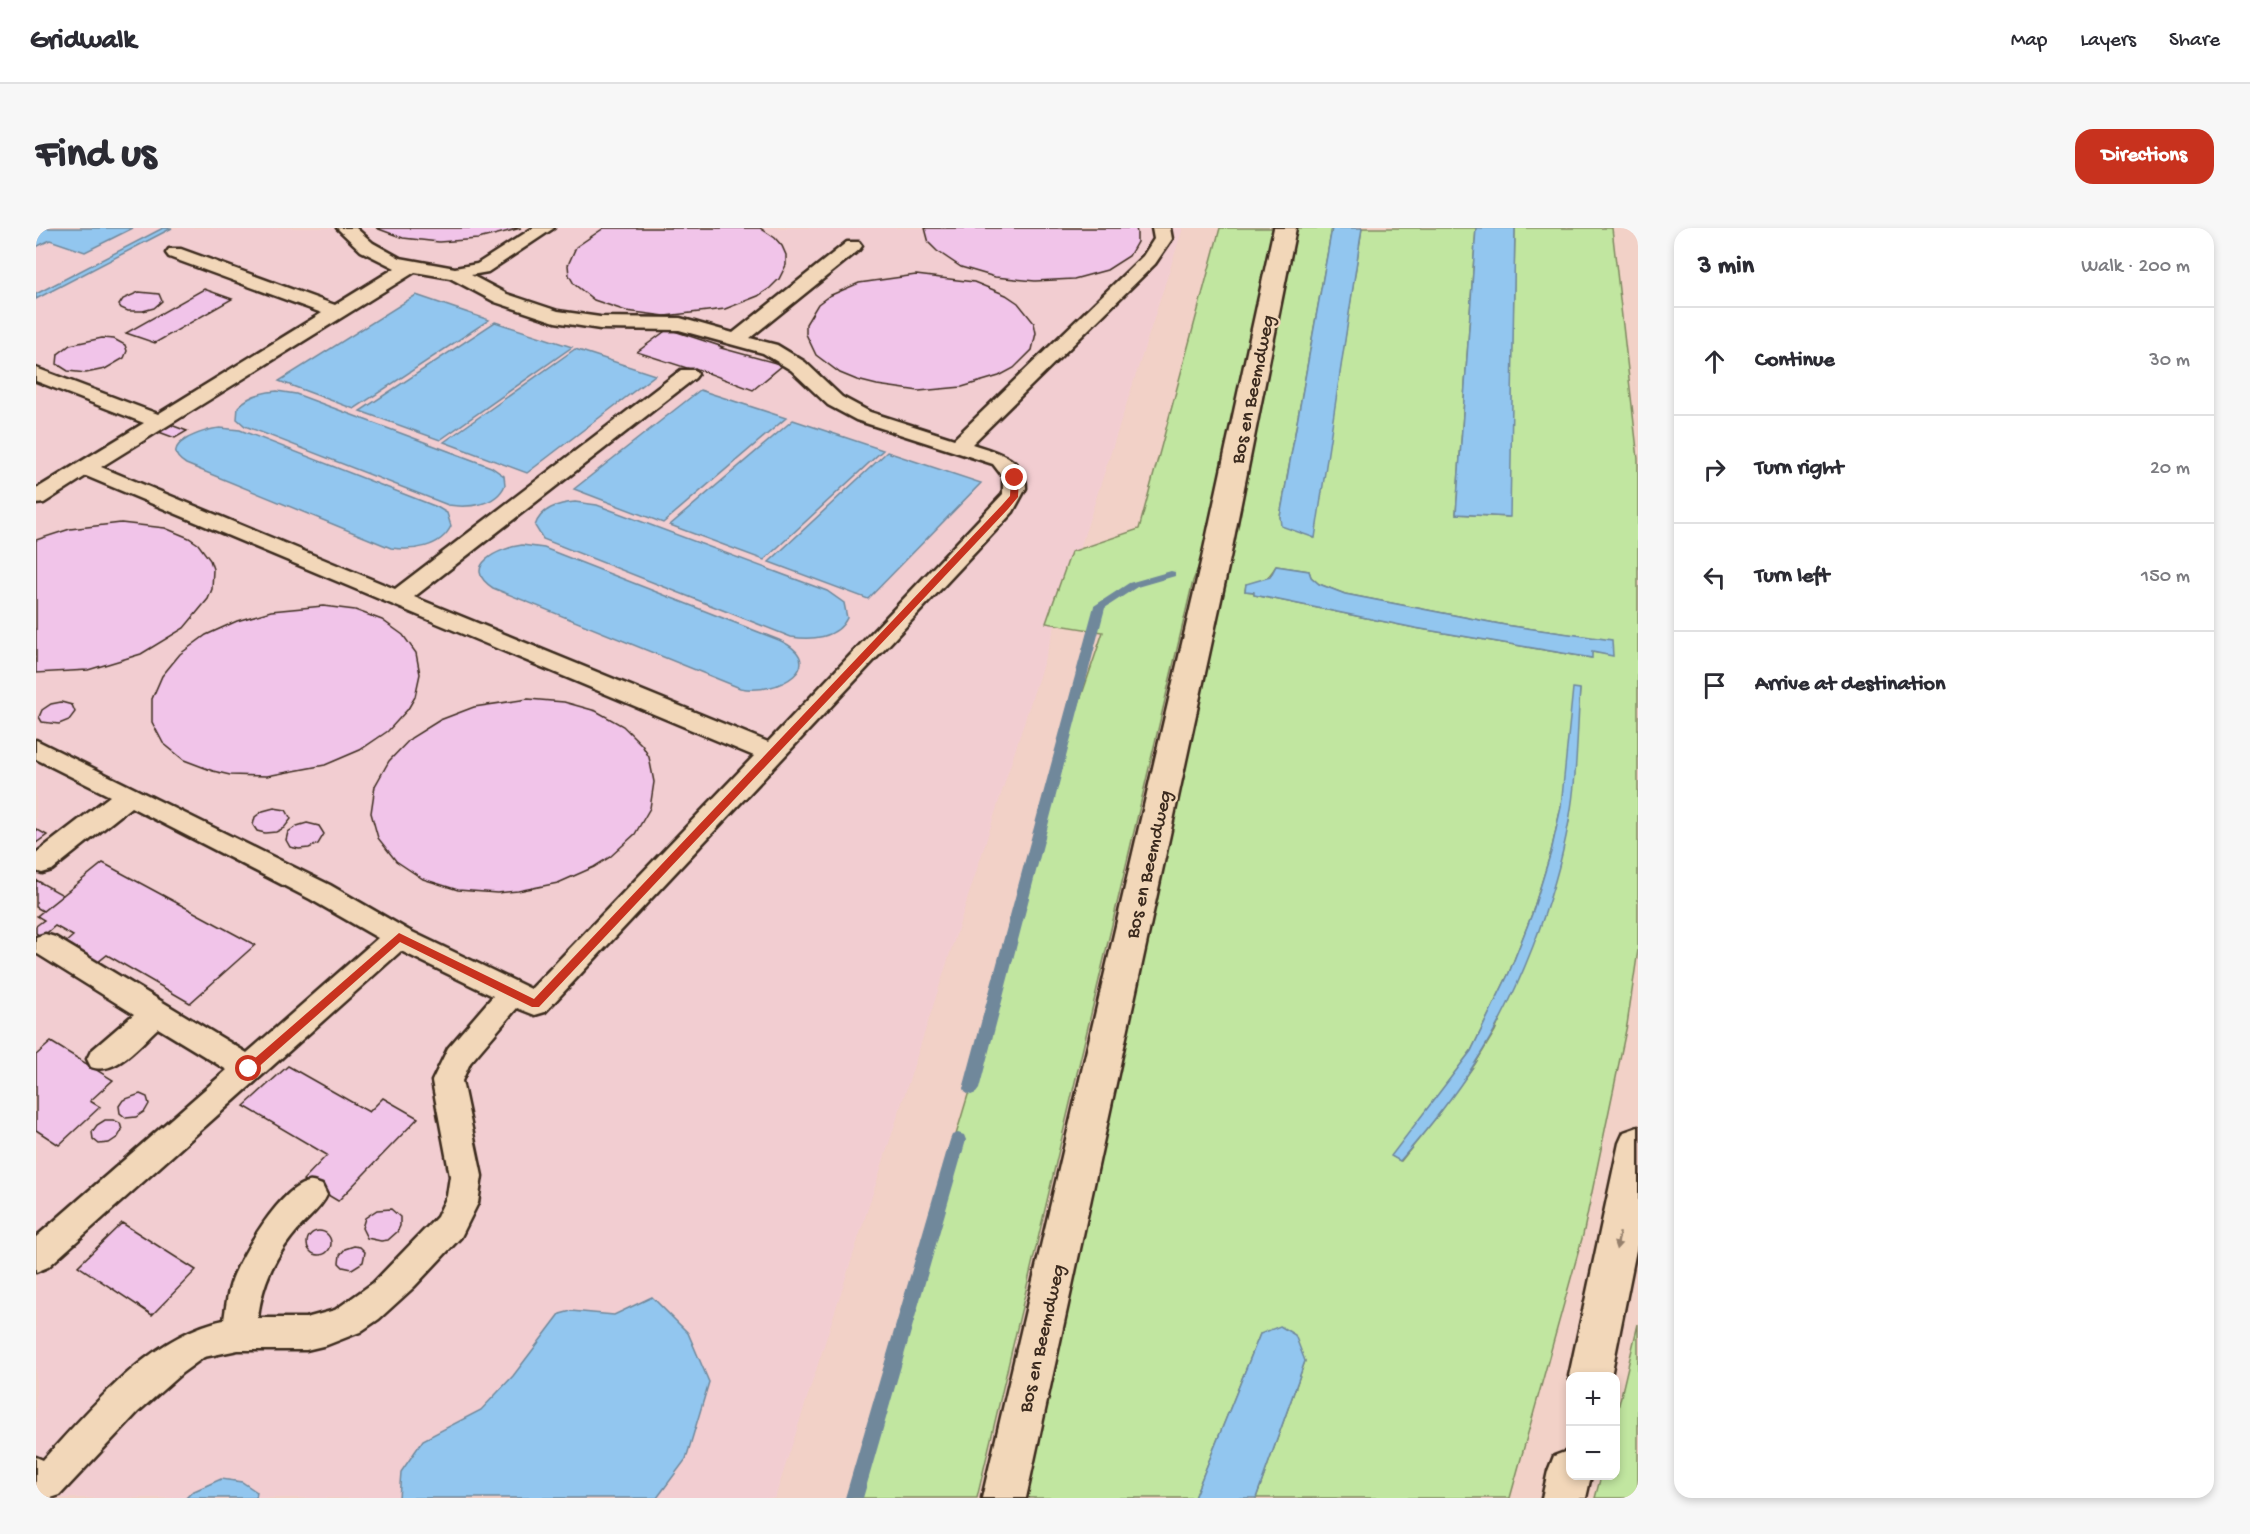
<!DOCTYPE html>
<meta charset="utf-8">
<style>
:root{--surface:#fff;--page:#f7f7f7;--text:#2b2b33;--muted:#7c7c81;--line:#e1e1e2;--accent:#c8321e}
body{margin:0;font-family:"Gochi Hand",sans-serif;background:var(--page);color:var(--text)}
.controls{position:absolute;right:18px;bottom:18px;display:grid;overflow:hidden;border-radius:12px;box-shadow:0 3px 9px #0003}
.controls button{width:54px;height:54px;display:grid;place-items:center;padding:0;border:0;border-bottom:2px solid var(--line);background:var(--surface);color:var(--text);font:30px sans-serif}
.stop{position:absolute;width:18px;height:18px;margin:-14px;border:4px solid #c8321e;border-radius:50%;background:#fff}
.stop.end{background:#c8321e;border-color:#fff;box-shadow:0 2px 6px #0008}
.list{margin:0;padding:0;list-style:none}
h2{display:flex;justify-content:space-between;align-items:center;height:78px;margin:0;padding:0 24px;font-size:26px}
h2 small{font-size:20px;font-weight:400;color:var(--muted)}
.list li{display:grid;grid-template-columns:39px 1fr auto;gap:18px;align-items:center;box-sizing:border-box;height:108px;padding:0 24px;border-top:2px solid var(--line)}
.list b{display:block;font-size:22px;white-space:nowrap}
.list em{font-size:20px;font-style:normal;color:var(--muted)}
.icon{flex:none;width:33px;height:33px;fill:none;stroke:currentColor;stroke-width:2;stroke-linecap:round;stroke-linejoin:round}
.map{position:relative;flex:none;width:1602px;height:1270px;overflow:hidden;border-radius:18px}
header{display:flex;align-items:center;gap:36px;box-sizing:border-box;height:84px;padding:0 30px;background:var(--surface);border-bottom:2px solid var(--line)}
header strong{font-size:28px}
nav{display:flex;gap:33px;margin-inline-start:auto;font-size:21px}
.intro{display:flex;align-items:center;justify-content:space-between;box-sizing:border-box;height:144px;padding:0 36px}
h1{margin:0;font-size:42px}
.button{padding:15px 27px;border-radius:18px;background:var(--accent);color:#fff;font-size:21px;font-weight:700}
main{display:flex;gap:36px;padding:0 36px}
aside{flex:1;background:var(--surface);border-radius:18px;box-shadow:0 3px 9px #0003}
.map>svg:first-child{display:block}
.built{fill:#f2cdd1}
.green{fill:#c1e6a0;stroke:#7e885f;stroke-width:1.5;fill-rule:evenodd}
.water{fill:#92c6ef;stroke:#6f889b;stroke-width:1.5}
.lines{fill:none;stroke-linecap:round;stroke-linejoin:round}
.stream{fill:#6f889b;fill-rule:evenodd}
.building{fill:#f1c4e9;stroke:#3b2a1e;stroke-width:1.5}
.lane-casing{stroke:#3b2a1e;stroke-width:5}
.street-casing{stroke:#3b2a1e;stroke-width:5}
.highway-casing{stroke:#3b2a1e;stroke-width:5}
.lane{fill:#f2d7b9;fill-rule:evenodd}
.street{fill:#f2d7b9;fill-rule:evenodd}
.highway{fill:#f2d7b9;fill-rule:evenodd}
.oneway{fill:#96806c}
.route{fill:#c8321e}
.labels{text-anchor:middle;stroke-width:4.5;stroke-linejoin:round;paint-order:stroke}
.street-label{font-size:20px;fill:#3b2a1e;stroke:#f2d7b9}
</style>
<header>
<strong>Gridwalk</strong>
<nav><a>Map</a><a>Layers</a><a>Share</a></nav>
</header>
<div class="intro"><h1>Find us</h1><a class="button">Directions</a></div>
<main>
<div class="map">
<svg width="1602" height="1270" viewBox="0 0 1602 1270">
<rect width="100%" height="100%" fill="#f2d1c7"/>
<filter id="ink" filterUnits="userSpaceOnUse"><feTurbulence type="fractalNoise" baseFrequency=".0167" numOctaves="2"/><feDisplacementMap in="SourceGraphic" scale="12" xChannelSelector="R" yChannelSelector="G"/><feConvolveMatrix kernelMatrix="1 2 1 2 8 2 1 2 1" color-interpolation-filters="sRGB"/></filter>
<g filter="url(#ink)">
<!-- built -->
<path class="built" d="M0 0H1147L739 1270H0Z"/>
<!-- green -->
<path class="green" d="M1184 0H1239L1168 325 1157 353 941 1270H816L866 1087 949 810 1039 487 1067 404 1010 395 1035 324 1103 301Z
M1257 0H1296L1244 289 1278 310 1326 0H1440L1420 286 1473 289 1479 0H1576L1602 231V722L1591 797 1547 1007 1474 1270H1220L1269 1133 1224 1106 1158 1270H988ZM1240 338 1273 343 1275 349 1283 356 1309 366 1469 397 1552 409 1577 427 1556 424 1555 430 1379 400 1218 367V364L1209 363 1210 356C1225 358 1233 350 1240 338ZM1544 461 1533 593 1507 689 1459 803 1439 836 1402 887 1365 933 1356 928 1435 823 1473 745 1496 686 1515 624 1525 579Z
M1602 1096V1270H1559L1565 1248H1580V1189Z"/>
<!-- water -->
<path class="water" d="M0 0H97L49 24 14 12 0 19Z
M127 0H136L0 71V66Z
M1296 0H1326L1279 310 1245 298 1244 289Z
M1440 0H1479L1474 289 1420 286Z
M380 67 453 92 318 181 243 153Z
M459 94 536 119 404 212 324 183Z
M539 121 619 147 491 245 408 214Z
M664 162 750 190 627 295 538 261Z
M241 163 260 166 455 239 468 248 469 257C460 278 432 280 412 277L209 198 201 191 202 179C212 168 227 164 241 163Z
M757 192 847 222 728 332 634 297Z
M184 200 204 202 401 279 411 285 415 298C405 320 376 323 355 320L150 236C118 217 170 201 184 200Z
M851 224 945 255 832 371 733 334Z
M539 274 561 277 791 363 808 375 811 390C801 411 775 412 755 409L507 311 499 298C504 281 523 275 539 274Z
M486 317 508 320 743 412C795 436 743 468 704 460L457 360C423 338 464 320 486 317Z
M1240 338 1273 343 1275 349 1283 356 1309 366 1469 397 1576 412 1577 428 1556 424V430L1379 400 1218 367V364L1209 363 1210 356 1234 349Z
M1537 460 1544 461C1541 505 1541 550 1533 593 1519 672 1482 768 1439 835 1417 870 1391 902 1364 933L1355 928 1435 823 1473 745 1496 686 1515 624 1525 579Z
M616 1069 652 1105 673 1154 650 1231 621 1270H363L365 1244 387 1212 445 1182 477 1148 524 1086 535 1083 578 1087Z
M1244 1098 1259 1107 1269 1133 1220 1270H1158L1224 1106Z
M185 1251 206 1254 221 1264 220 1270H150L156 1264Z"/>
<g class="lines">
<!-- stream -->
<path class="stream" d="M1135 343 1139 344V348L1101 359 1069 380 943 861 940 865 935 867 930 865 927 861 1058 378 1093 355Z
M922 905 928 907 930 912 827 1270H809L914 912 916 907Z"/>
</g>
<!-- building -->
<path class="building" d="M340 0H485L442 11 403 14 367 10Z
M568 0H724L739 10 746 18 750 27V37L743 51 734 60 722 68 689 81 629 88 590 83 558 72 538 56 533 47 532 37 540 19Z
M889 0H1100L1101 5V14L1093 28 1071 42 1038 51 999 53 959 49 925 39 901 23 893 15Z
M880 47 938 54 970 67 982 75 998 95 1000 105 996 122 978 140 963 148 926 159 883 163 841 157 821 152 804 145 780 127 770 106V96L782 76 793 68 823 55Z
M168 61 196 71 119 115 90 105Z
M103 64 123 66 126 73 118 80 107 83H92L85 80 83 77 87 71Z
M632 101 687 119 685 120 747 137 717 162 659 140 657 142 601 124Z
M66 110 78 111 89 117 91 123 88 130 69 141 50 145 32 143 21 136 22 126 34 117Z
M135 197 151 203 139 210 123 204Z
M85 295 129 300 153 310 162 316 174 332 177 341 176 361 172 371 148 400 105 426 52 442 0 445V312L34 301Z
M287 378 319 382 346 392 367 407 380 425 384 446 379 469 372 481 352 503 324 522 289 537 231 548 194 547 177 543 148 532 127 515 116 494V471L126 448 144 426 170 407 201 393 235 383Z
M492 471 528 474 560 483 587 498 606 517 613 529 618 554 614 580 599 606 574 629 558 639 522 655 482 663 461 665 422 662 387 651 360 633 342 610 335 585 339 558 353 533 375 510 404 492 438 479Z
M25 474 36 477 39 484 33 492 23 496 6 494 3 489 6 482 15 476Z
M238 580 250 582 255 591 248 600 240 604 229 605 221 603 217 597 219 589 227 583Z
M271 595 283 598 288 606 282 616 273 620 263 621 254 619 250 612 252 604 261 598Z
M0 601 11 607 0 615Z
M67 635 219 717 154 775 71 727 62 734 29 715 37 708 19 698 6 709 0 705V698L8 692 1 688Z
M0 652 27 667 7 683 0 679Z
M15 814 77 852 54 873 64 879 23 917 0 902V827Z
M252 838 333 884 347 870 382 890 302 973 267 952 291 927 208 878Z
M104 866 111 869 113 876 109 883 100 889 90 890 84 885 83 878 87 872Z
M69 892H77L84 895 86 902 82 909 73 915 63 916 57 911 56 904 61 897Z
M355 981 364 989V998L361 1004 352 1012 345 1013 331 1010 326 1000 329 990 341 982Z
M86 995 160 1042 116 1087 42 1038Z
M271 1015a12 12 0 1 1 24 0a12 12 0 1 1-24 0Z
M318 1018 324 1019 329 1024 327 1034 316 1041 307 1039 303 1035 304 1027 309 1021Z"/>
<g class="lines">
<!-- lane casing -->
<g class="lane-casing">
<path id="lane" d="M301 0H320L337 15 364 30 419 40 441 36 497 0H518L452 44 435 47 471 66 522 83 564 89 644 90 697 105 811 14H823L826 18 823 22 714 110 741 117 769 134 806 169 834 184 918 211 1107 28 1118 11 1116 0H1134L1136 11 1119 36 936 216C958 223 990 230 990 260L977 284 509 784 499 787 481 780 434 835 426 853 446 948 442 975 425 1009 378 1059 343 1091 324 1104 291 1117 270 1122H202L168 1129 146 1145 102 1184 24 1267 15 1270 0 1267V1229L7 1232C56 1179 115 1107 188 1092 190 1080 191 1067 195 1055 203 1030 245 958 273 954 277 953 282 956 286 957L291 967C285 980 274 988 264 999 240 1026 226 1054 222 1090H270L299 1082 337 1055 401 989 411 968 414 948 396 853 412 820 457 768 365 723 12 1039 0 1044V1009L191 842 122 800C104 816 80 848 55 839L51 831 55 823 98 786 0 725V709L9 706 19 709 211 825 342 710 274 671 95 579 16 642 6 645 0 643V625L74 568 0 531V512L294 657 372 702 495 761 718 528 50 248 8 275 0 276V261L108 195 0 153V140L122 186 286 85 133 29 130 25 133 21H145L299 77 359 40 325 23ZM379 44 414 50 459 74 519 94 564 101 643 102 727 125 755 142 792 177 820 192 957 236 967 249V266L732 514 378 369 659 150 662 146 659 142H645L359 361 65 239Z"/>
</g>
<!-- street casing -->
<g class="street-casing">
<path id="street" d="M1238 0H1260L1194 330 990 1270H946L1166 330Z"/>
</g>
<!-- highway casing -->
<g class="highway-casing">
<path id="highway" d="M1602 899V1012L1575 1148H1534V1152L1533 1148 1583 915 1588 904Z
M1534 1222V1248H1555L1550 1270H1506L1512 1243 1518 1228Z"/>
</g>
<!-- lane -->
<use href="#lane" class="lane"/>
<!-- street -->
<use href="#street" class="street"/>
<!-- highway -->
<use href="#highway" class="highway"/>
</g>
<!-- one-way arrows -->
<defs><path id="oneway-solid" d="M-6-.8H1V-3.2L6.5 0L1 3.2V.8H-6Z" transform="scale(1.5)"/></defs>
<use class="oneway" href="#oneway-solid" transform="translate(1582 1013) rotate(102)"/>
</g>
<!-- route -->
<path class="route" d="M979 248 983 250 982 269 972 281 503 779H496L364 714 217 844H210V838L363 705 498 771 966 277 974 268 975 250Z"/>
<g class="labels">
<!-- street labels -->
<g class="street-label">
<text transform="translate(1215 161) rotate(-78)" y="7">Bos en Beemdweg</text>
<text transform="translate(1111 636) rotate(-77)" y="7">Bos en Beemdweg</text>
<text transform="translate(1004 1110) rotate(-77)" y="7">Bos en Beemdweg</text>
</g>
</g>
</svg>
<div class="controls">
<button>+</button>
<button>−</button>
</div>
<div class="stop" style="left:213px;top:841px"></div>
<div class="stop end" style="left:979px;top:250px"></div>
</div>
<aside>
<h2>3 min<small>Walk · 200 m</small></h2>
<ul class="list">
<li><svg class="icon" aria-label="ahead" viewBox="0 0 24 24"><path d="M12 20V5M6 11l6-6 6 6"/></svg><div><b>Continue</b></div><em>30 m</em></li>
<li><svg class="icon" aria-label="right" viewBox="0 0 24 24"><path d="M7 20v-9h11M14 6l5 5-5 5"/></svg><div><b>Turn right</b></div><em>20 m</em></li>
<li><svg class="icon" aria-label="left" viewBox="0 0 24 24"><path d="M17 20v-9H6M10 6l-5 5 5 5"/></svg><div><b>Turn left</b></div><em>150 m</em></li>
<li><svg class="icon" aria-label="arrive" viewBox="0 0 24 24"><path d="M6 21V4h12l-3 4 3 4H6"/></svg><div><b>Arrive at destination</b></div></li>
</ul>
</aside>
</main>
